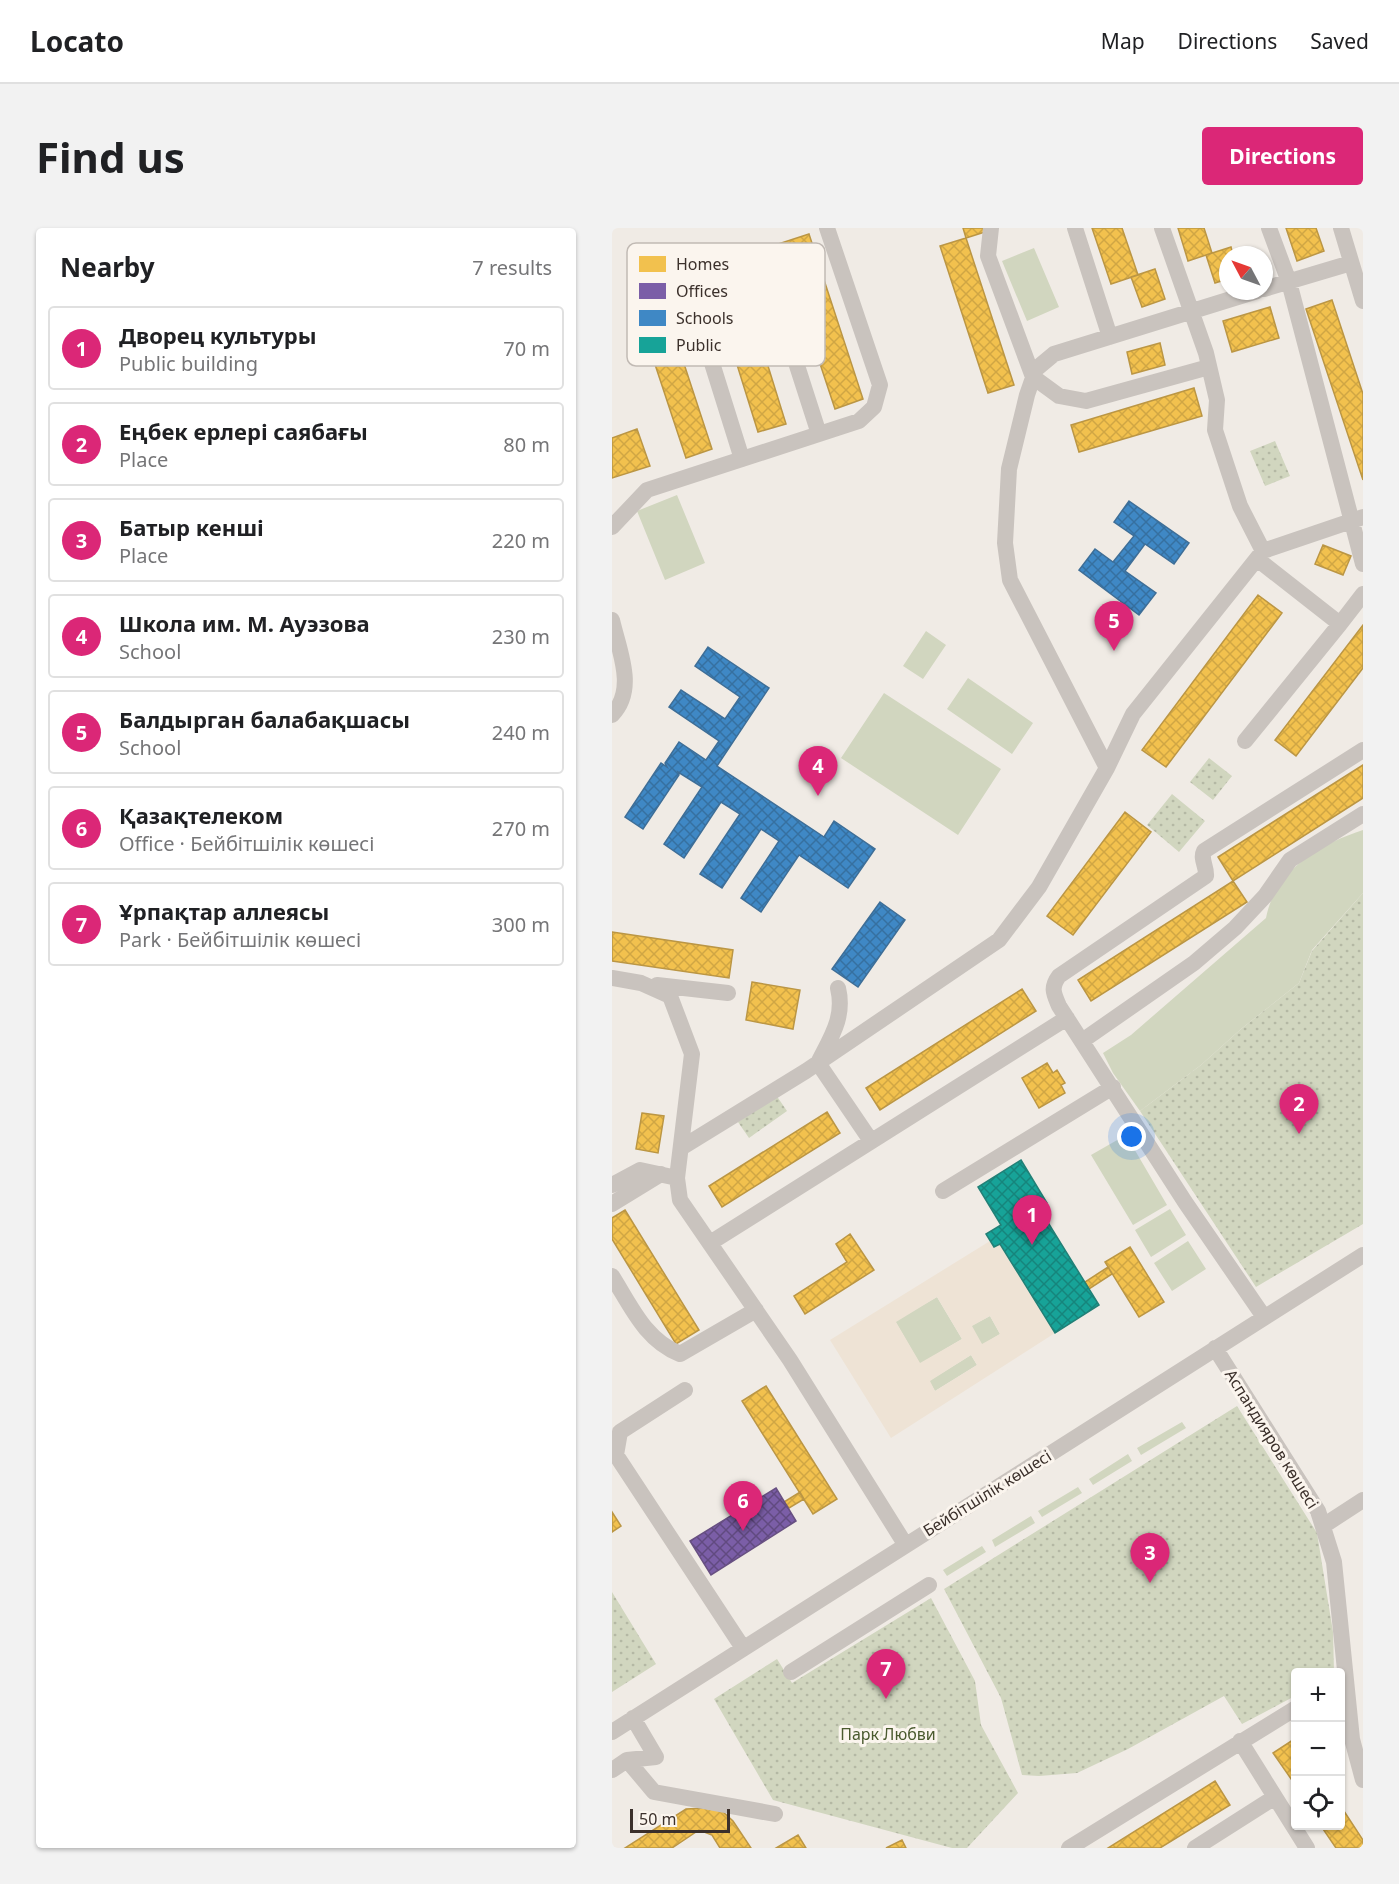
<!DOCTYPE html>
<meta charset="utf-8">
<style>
:root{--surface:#fff;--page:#f2f2f2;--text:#202124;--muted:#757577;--line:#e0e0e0;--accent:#db2777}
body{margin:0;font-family:"Noto Sans",sans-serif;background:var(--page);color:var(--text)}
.controls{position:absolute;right:18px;bottom:18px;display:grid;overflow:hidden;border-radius:6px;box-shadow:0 2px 4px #0004}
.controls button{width:54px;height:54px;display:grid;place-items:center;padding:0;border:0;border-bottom:2px solid var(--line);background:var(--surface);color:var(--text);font:30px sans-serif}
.compass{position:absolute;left:607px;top:18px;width:54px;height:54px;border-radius:50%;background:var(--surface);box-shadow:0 2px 4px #0004;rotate:311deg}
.scale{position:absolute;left:18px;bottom:15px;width:100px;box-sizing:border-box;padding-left:6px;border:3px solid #3b302b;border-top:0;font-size:16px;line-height:21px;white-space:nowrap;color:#3b302b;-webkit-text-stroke:4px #fbf5ee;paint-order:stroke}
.you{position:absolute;left:520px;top:909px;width:21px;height:21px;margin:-15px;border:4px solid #fff;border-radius:50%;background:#1a73e8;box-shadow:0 0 0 9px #1a73e833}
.badge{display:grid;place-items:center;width:39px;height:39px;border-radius:50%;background:var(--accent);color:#fff;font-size:20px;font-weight:700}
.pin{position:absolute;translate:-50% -50px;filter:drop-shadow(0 2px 3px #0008)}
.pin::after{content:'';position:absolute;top:32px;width:21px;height:18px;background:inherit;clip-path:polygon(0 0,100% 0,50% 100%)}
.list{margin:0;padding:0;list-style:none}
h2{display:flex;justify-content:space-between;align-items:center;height:78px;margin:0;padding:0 24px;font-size:26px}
h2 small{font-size:20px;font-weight:400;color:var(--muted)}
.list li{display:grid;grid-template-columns:39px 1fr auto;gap:18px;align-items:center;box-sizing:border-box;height:84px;margin:0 12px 12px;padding:0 12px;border:2px solid var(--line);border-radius:6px}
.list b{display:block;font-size:22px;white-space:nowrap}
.list p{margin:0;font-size:20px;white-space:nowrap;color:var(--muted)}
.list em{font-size:20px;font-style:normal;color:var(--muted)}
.icon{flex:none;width:33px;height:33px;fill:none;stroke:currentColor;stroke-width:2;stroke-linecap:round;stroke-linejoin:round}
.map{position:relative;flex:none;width:751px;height:1620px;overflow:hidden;border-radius:6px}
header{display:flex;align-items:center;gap:36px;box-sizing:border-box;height:84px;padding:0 30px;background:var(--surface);border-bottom:2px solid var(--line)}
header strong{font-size:28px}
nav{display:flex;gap:33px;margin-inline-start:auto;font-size:21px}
.intro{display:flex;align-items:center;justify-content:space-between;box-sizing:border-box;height:144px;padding:0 36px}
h1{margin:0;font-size:42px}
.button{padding:15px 27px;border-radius:6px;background:var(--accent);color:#fff;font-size:21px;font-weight:700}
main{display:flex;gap:36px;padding:0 36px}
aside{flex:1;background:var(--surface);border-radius:6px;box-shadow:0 2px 4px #0004}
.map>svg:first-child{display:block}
.grass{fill:#d1d6bf}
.park{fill:url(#park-dots)}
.plaza{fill:#eee3d5;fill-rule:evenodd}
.homes{fill:url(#homes-cross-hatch);stroke:#bb9644;stroke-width:1.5}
.offices{fill:url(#offices-cross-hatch);stroke:#685082;stroke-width:1.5}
.schools{fill:url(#schools-cross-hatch);stroke:#3e6e97;stroke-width:1.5}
.public{fill:url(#public-cross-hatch);stroke:#228077;stroke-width:1.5}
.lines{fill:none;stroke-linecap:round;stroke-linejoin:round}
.minor{stroke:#c9c3be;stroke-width:16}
.labels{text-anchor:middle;stroke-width:6;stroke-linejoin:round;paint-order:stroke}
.street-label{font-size:16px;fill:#3b302b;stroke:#fbf5ee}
.park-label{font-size:16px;fill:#4a5a2e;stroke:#fbf5ee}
.key{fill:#fbf5ee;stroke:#c1bab4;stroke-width:1.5}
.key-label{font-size:16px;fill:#3b302b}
</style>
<header>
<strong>Locato</strong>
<nav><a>Map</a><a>Directions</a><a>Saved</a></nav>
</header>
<div class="intro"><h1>Find us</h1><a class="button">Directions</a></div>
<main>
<aside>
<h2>Nearby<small>7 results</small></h2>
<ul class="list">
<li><span class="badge">1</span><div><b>Дворец культуры</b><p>Public building</p></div><em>70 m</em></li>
<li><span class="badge">2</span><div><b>Еңбек ерлері саябағы</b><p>Place</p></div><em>80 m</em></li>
<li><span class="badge">3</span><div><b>Батыр кенші</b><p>Place</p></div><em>220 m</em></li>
<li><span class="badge">4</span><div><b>Школа им. М. Ауэзова</b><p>School</p></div><em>230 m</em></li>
<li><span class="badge">5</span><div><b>Балдырган балабақшасы</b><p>School</p></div><em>240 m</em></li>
<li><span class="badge">6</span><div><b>Қазақтелеком</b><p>Office · Бейбітшілік көшесі</p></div><em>270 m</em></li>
<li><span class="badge">7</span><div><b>Ұрпақтар аллеясы</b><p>Park · Бейбітшілік көшесі</p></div><em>300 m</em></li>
</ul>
</aside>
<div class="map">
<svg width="751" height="1620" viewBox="0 0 751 1620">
<defs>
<pattern id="park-dots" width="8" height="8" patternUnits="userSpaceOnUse" patternTransform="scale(1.5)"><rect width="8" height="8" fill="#d1d6bf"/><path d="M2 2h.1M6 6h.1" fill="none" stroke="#b4b8a4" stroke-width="1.8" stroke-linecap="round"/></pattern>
<pattern id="homes-cross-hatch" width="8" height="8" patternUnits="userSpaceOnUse" patternTransform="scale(1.5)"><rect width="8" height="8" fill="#f2c14e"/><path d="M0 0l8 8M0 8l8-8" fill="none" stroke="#d0a644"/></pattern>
<pattern id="offices-cross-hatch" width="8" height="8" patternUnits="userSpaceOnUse" patternTransform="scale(1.5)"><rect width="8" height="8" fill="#7b5ea7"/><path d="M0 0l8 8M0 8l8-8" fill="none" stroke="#614a80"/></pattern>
<pattern id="schools-cross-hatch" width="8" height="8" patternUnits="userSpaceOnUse" patternTransform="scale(1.5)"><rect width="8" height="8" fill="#3f88c5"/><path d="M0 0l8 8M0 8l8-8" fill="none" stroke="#3670a0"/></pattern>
<pattern id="public-cross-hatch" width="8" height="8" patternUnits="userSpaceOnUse" patternTransform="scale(1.5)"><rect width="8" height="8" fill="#17a398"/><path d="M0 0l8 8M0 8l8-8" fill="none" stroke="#16857c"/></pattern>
</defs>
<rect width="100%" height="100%" fill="#f0ebe5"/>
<!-- grass -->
<path class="grass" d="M422 20 447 79 415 93 390 33Z
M65 267 93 335 53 352 25 283Z
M314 403 334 417 311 451 291 438Z
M356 450 421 495 400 526 335 481Z
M272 465 389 541 346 607 229 530Z
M751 602V665L700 722 687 755 629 801 589 837 528 883 501 845 491 825 519 807 654 690C663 642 708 616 751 602Z
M514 907 555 977 521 997 479 927Z
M558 981 574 1007 539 1029 523 1002Z
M576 1013 594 1041 560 1063 542 1035Z
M325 1069 350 1111 308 1136 283 1093Z
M378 1088 388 1106 370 1117 359 1098Z
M359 1127 365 1137 323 1163 317 1153Z
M570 1194 574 1200 529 1227 525 1220Z
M516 1226 520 1233 481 1257 477 1251Z
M466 1259 470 1265 430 1289 426 1283Z
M419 1288 423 1295 383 1319 380 1312Z
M370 1318 374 1324 335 1348 331 1342Z"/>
<!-- park -->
<path class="park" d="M663 213 678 248 653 258 638 223Z
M597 530 620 548 601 572 578 554Z
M560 566 593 593 567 624 535 597Z
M751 665V996L644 1059 528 883 589 837 629 801 687 755 700 723Z
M164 867 175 883 137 910 126 894Z
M625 1178 705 1305 721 1404 722 1444H684L683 1468 630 1496 612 1468 516 1521 465 1545 427 1548 410 1547 389 1470 332 1361Z
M0 1364 44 1436 0 1464Z
M319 1370 363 1453 369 1497 406 1565 355 1620H340L161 1572 102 1471 165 1431 180 1455Z"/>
<!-- plaza -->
<path class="plaza" d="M378 1013 382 1019 388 1016 443 1105 279 1210 218 1112ZM325 1069 350 1111 308 1135 284 1094ZM378 1088 388 1106 370 1116 360 1098ZM359 1127 365 1137 323 1163 318 1153Z"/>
<!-- homes -->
<path class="homes" d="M351 0H375L376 3 354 10Z
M480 0H510L526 47 499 56Z
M566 0H592L600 25 576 33Z
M674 0H704L712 23 685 33Z
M197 6 251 171 223 181 177 42 131 57 174 196 146 204 103 66 54 81 100 221 74 230 19 64Z
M354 10 402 157 376 165 328 18Z
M619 19 621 27H616V51L603 55 594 27Z
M543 41 553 71 530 79 519 49Z
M720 72 751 166V252L694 81Z
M658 79 667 110 620 124 611 93Z
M548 115 553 137 520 146 515 124Z
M582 160 590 188 467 224 459 197Z
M25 201 38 238 0 250V210Z
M711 317 739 328 731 347 703 336Z
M646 367 670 385 554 539 530 522Z
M751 397V440L684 528 663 512Z
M751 537V570L621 653 606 629Z
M513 584 539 604 461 707 435 688Z
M621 653 635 674 479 773 466 752Z
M0 704 121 722 117 750 0 733Z
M140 754 188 762 181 801 134 792Z
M410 761 424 783 268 882 254 860Z
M435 835 441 845 445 842 453 855 449 857 453 865 427 880 410 850Z
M215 884 228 905 110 979 97 958Z
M30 885 52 888 46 925 24 921Z
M13 982 87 1102 64 1116 0 1011V990Z
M238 1006 262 1042 193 1086 182 1068 235 1034 224 1016Z
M518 1019 552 1074 527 1089 493 1034Z
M496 1039 500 1046 477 1061 473 1054Z
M154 1158 225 1271 201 1286 130 1173Z
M188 1264 192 1271 177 1280 172 1274Z
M0 1284 9 1298 0 1304Z
M684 1510V1558L661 1525Z
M603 1553 618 1577 548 1620H496Z
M728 1577 751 1612V1620H724L709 1598H728Z
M94 1580 110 1583 121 1593 139 1620H108L100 1607 87 1602 60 1620H13L74 1581Z
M186 1607 194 1620H164Z
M290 1612 294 1620H274Z"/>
<!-- offices -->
<path class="offices" d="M164 1260 184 1293 99 1347 78 1313Z"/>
<!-- schools -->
<path class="schools" d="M517 273 577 315 562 336 533 316 513 343 544 365 527 387 467 342 483 321 501 334 522 308 502 294Z
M96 419 157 460 105 538 212 609 222 593 263 621 236 660 187 627 149 684 129 670 167 613 149 601 110 660 88 646 128 586 109 574 72 630 52 616 90 559 66 544 67 547 31 601 13 589 49 535 55 539 53 535 67 514 94 532 107 513 57 479 69 462 113 491 128 469 83 438Z
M268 674 293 692 246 759 220 741Z"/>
<!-- public -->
<path class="public" d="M409 932 435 975 427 980 487 1077 443 1105 388 1016 382 1019 374 1006 389 997 366 959Z"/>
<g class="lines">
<!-- minor -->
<path class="minor" d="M379 0 376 28 421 149 447 168 474 173 597 139
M463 0 498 109
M550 0 594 125 605 172 603 202 628 278 651 323
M657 0 677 54 751 336
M729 0 751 73
M652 61 739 35
M161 63 207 206
M84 84 130 231
M0 299 35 262 247 193 262 179 268 157 215 0
M0 392C7 423 25 461 0 487
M728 396 751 366
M633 513 728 396 645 331
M495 540 398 352 393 315 397 241 415 167 424 141 442 126 645 63
M0 750 29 755 58 768 80 826 65 950 68 972 178 1132 293 1316
M45 757 116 765
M226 760C233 789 219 809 206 835L259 913
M470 813 582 735 623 700 653 668 678 632 751 586
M69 920 194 843 387 712 427 659 495 540 521 486 651 323 751 289
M0 957 28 942 65 950
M331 963 501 859
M0 976 49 946
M98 1015 455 790
M0 1048C19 1078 33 1112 68 1126L144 1082
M652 1089 573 974 447 778C442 766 438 760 447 748L594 648C595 639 588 631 592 623L751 522
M603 1120 706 1283 722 1334 740 1511 751 1552
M73 1162 8 1204 4 1227 131 1420
M711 1298 751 1272
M179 1444 317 1357
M0 1504 751 1027
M628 1513 663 1569
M15 1532 42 1564 163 1586
M0 1542 15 1532 44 1529 21 1490
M457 1620 684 1480
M583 1620 663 1569 695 1620"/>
</g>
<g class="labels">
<!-- street labels -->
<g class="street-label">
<text transform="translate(660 1211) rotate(58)" y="6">Аспандияров көшесі</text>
<text transform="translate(375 1265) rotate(-32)" y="6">Бейбітшілік көшесі</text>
</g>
<!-- park labels -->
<g class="park-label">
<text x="276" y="1512">Парк Любви</text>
</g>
</g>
<!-- legend -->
<rect x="15" y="15" width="198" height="123" rx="9" class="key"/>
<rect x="27" y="28" width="27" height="16" fill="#f2c14e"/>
<rect x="27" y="55" width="27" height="16" fill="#7b5ea7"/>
<rect x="27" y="82" width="27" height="16" fill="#3f88c5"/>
<rect x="27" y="109" width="27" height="16" fill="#17a398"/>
<g class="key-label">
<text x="64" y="42">Homes</text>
<text x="64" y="69">Offices</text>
<text x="64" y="96">Schools</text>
<text x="64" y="123">Public</text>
</g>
</svg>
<div class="controls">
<button>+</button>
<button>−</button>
<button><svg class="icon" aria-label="locate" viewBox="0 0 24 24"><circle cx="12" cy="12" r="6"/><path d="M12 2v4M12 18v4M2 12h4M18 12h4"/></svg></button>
</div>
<svg class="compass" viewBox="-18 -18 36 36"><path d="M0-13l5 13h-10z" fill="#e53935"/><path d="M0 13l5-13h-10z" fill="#757577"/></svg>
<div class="scale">50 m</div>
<div class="you"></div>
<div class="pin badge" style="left:420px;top:1017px">1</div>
<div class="pin badge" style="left:687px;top:906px">2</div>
<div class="pin badge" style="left:538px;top:1355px">3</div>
<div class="pin badge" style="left:206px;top:568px">4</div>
<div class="pin badge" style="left:502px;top:423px">5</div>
<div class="pin badge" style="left:131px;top:1303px">6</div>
<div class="pin badge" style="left:274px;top:1471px">7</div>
</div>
</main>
